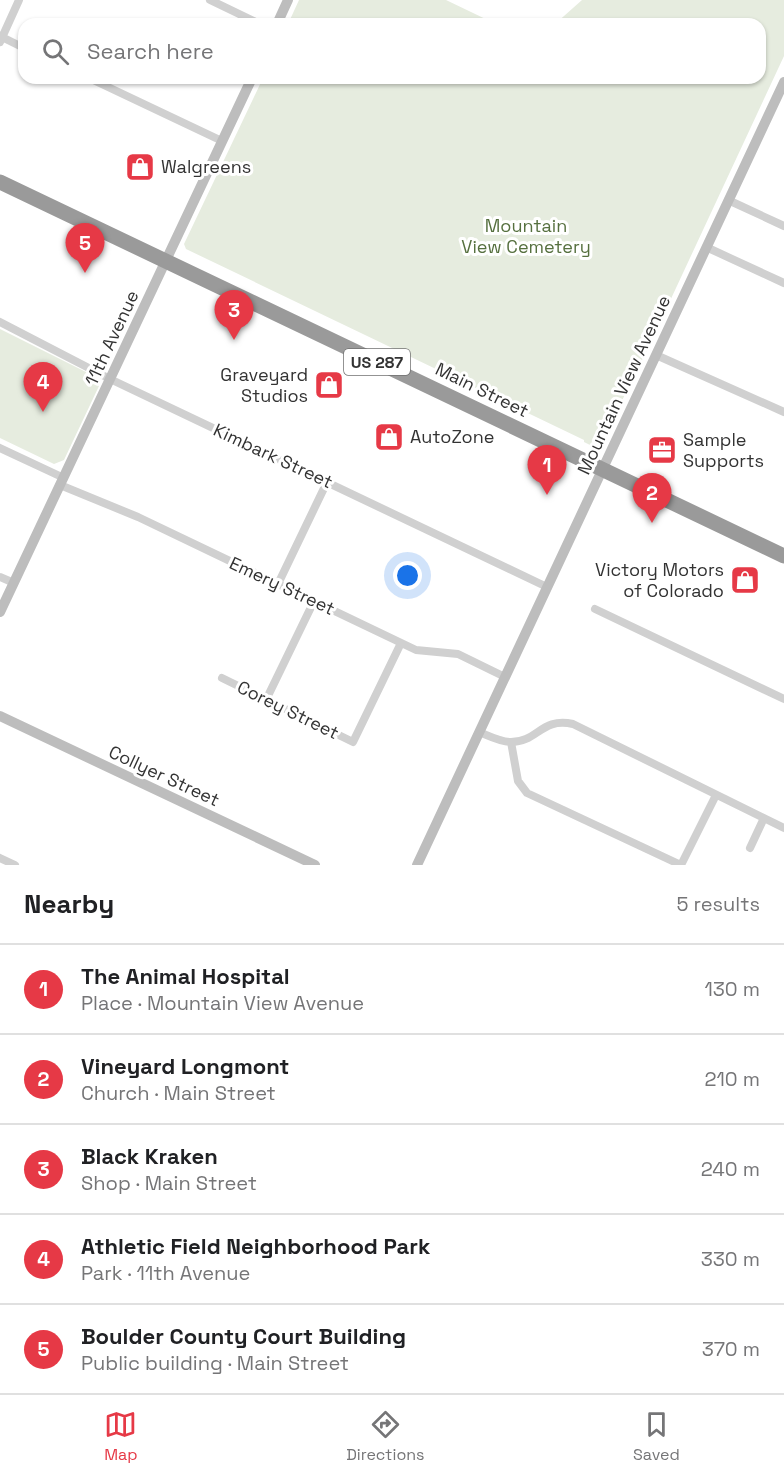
<!DOCTYPE html>
<meta charset="utf-8">
<style>
:root{--surface:#fff;--page:#f6f6f6;--text:#202124;--muted:#757577;--line:#e0e0e0;--accent:#e63946}
body{margin:0;font-family:"Space Grotesk",sans-serif;background:var(--page);color:var(--text)}
.you{position:absolute;left:408px;top:576px;width:21px;height:21px;margin:-15px;border:4px solid #fff;border-radius:50%;background:#1a73e8;box-shadow:0 0 0 9px #1a73e833}
.badge{display:grid;place-items:center;width:39px;height:39px;border-radius:50%;background:var(--accent);color:#fff;font-size:20px;font-weight:700}
.pin{position:absolute;translate:-50% -50px;filter:drop-shadow(0 2px 3px #0008)}
.pin::after{content:'';position:absolute;top:32px;width:21px;height:18px;background:inherit;clip-path:polygon(0 0,100% 0,50% 100%)}
.list{margin:0;padding:0;list-style:none}
h2{display:flex;justify-content:space-between;align-items:center;height:78px;margin:0;padding:0 24px;font-size:26px}
h2 small{font-size:20px;font-weight:400;color:var(--muted)}
.list li{display:grid;grid-template-columns:39px 1fr auto;gap:18px;align-items:center;box-sizing:border-box;height:90px;padding:0 24px;border-top:2px solid var(--line)}
.list b{display:block;font-size:22px;white-space:nowrap}
.list p{margin:0;font-size:20px;white-space:nowrap;color:var(--muted)}
.list em{font-size:20px;font-style:normal;color:var(--muted)}
.icon{flex:none;width:33px;height:33px;fill:none;stroke:currentColor;stroke-width:2;stroke-linecap:round;stroke-linejoin:round}
.map{position:relative;flex:none;width:784px;height:865px;overflow:hidden}
.search{position:absolute;background:var(--surface);box-shadow:0 2px 4px #0004;left:18px;right:18px;top:18px;height:66px;display:flex;align-items:center;gap:15px;box-sizing:border-box;padding:0 21px;border-radius:18px;color:var(--muted);font-size:22px}
.sheet{height:528px;background:var(--surface)}
nav{display:flex;justify-content:space-around;align-items:center;box-sizing:border-box;height:84px;border-top:2px solid var(--line);background:var(--surface);font-size:16px;color:var(--muted)}
nav a{display:grid;justify-items:center;gap:3px}
nav .on{color:var(--accent)}
.map>svg:first-child{display:block}
.green{fill:#e6ecdf}
.lines{fill:none;stroke-linecap:round;stroke-linejoin:round}
.street{stroke:#d0d0d0;stroke-width:8}
.secondary{stroke:#bdbdbd;stroke-width:10}
.highway{stroke:#9a9a9a;stroke-width:15}
.labels{text-anchor:middle;stroke-width:6;stroke-linejoin:round;paint-order:stroke}
.shield{fill:#fff;stroke:#707070;stroke-width:1.5}
.shield-label{font-size:16px;font-weight:bold;fill:#333}
.poi-label{font-size:18px;fill:#333;stroke:#fff;text-anchor:start}
.park-label{font-size:18px;fill:#56703f;stroke:#fff}
.street-label{font-size:18px;fill:#333;stroke:#fff}
</style>
<div class="map">
<svg width="784" height="865" viewBox="0 0 784 865">
<rect width="100%" height="100%" fill="#fff"/>
<!-- green -->
<path class="green" d="M299 0H446L496 24H288Z
M582 0H784V56L649 346 601 443 592 446 584 442V440L186 249 184 244 263 78H760V24H555Z
M0 329 96 377 99 386 64 460 54 464 0 438Z"/>
<g class="lines">
<!-- street -->
<path class="street" d="M210 0 260 24
M0 36 24 48
M0 42 19 0
M89 78 222 141
M728 200 784 226
M706 247 784 283
M0 322 110 379 547 587
M656 355 784 412
M0 448 64 478
M60 485 138 517 416 650 458 654 505 677
M0 577 14 583
M278 584 327 482
M595 609 784 699
M222 678 353 742 401 643
M266 700 314 601
M479 732C489 736 500 742 511 742 538 742 541 717 573 724L784 828
M511 742 518 781 527 793 681 865
M750 848 764 818
M0 858 15 865
M681 865 716 795"/>
<!-- secondary -->
<path class="secondary" d="M277 24 288 0
M0 612 252 78
M0 716 315 865
M417 865 784 82"/>
<!-- highway -->
<path class="highway" d="M0 182 784 556"/>
</g>
<!-- icons -->
<defs>
<g id="shop-square" transform="scale(1.5)"><rect x="-9" y="-9" width="18" height="18" rx="4" fill="#e63946" stroke="#fff"/><path d="M-5-2.5h2.3a2.7 3.5 0 0 1 5.4 0H5L5.5 6h-11ZM-1.5-2.5h3a1.5 2.3 0 0 0-3 0Z" fill="#fff"/></g>
<g id="office-square" transform="scale(1.5)"><rect x="-9" y="-9" width="18" height="18" rx="4" fill="#e63946" stroke="#fff"/><path d="M-6-3h4V-5.5h4V-3h4V5H-6ZM-1-4.5V-3h2v-1.5ZM-6 0V1H6V0Z" fill="#fff"/></g>
</defs>
<g fill-rule="evenodd">
<use href="#shop-square" x="140" y="167"/>
<use href="#shop-square" x="329" y="385"/>
<use href="#shop-square" x="389" y="437"/>
<use href="#office-square" x="662" y="450"/>
<use href="#shop-square" x="745" y="580"/>
</g>
<g class="labels">
<!-- shield labels -->
<rect class="shield" x="344" y="349" width="66" height="26" rx="4.5"/>
<g class="shield-label">
<text x="377" y="368">US 287</text>
</g>
<!-- poi labels -->
<g class="poi-label">
<text x="161" y="173">Walgreens</text>
<text x="308" y="381" text-anchor="end">Graveyard<tspan x="308" dy="21">Studios</tspan></text>
<text x="410" y="443">AutoZone</text>
<text x="683" y="446">Sample<tspan x="683" dy="21">Supports</tspan></text>
<text x="724" y="576" text-anchor="end">Victory Motors<tspan x="724" dy="21">of Colorado</tspan></text>
</g>
<!-- park labels -->
<g class="park-label">
<text x="526" y="232">Mountain<tspan x="526" dy="21">View Cemetery</tspan></text>
</g>
<!-- street labels -->
<g class="street-label">
<text transform="translate(112 338) rotate(-65)" y="6">11th Avenue</text>
<text transform="translate(624 385) rotate(-65)" y="6">Mountain View Avenue</text>
<text transform="translate(482 390) rotate(26)" y="6">Main Street</text>
<text transform="translate(273 456) rotate(25)" y="6">Kimbark Street</text>
<text transform="translate(282 586) rotate(25)" y="6">Emery Street</text>
<text transform="translate(288 710) rotate(26)" y="6">Corey Street</text>
<text transform="translate(164 776) rotate(25)" y="6">Collyer Street</text>
</g>
</g>
</svg>
<div class="you"></div>
<div class="pin badge" style="left:547px;top:495px">1</div>
<div class="pin badge" style="left:652px;top:523px">2</div>
<div class="pin badge" style="left:234px;top:340px">3</div>
<div class="pin badge" style="left:43px;top:412px">4</div>
<div class="pin badge" style="left:85px;top:273px">5</div>
<div class="search"><svg class="icon" aria-label="search" viewBox="0 0 24 24"><circle cx="10" cy="10" r="6"/><path d="M15 15l6 6"/></svg>Search here</div>
</div>
<section class="sheet">
<h2>Nearby<small>5 results</small></h2>
<ul class="list">
<li><span class="badge">1</span><div><b>The Animal Hospital</b><p>Place · Mountain View Avenue</p></div><em>130 m</em></li>
<li><span class="badge">2</span><div><b>Vineyard Longmont</b><p>Church · Main Street</p></div><em>210 m</em></li>
<li><span class="badge">3</span><div><b>Black Kraken</b><p>Shop · Main Street</p></div><em>240 m</em></li>
<li><span class="badge">4</span><div><b>Athletic Field Neighborhood Park</b><p>Park · 11th Avenue</p></div><em>330 m</em></li>
<li><span class="badge">5</span><div><b>Boulder County Court Building</b><p>Public building · Main Street</p></div><em>370 m</em></li>
</ul>
</section>
<nav>
<a class="on"><svg class="icon" aria-label="map" viewBox="0 0 24 24"><path d="M3 6l6-2 6 2 6-2v14l-6 2-6-2-6 2zM9 4v14M15 6v14"/></svg>Map</a>
<a><svg class="icon" aria-label="directions" viewBox="0 0 24 24"><path d="M12 3l9 9-9 9-9-9zM9 14v-3h6M13 9l2 2-2 2"/></svg>Directions</a>
<a><svg class="icon" aria-label="saved" viewBox="0 0 24 24"><path d="M7 4h10v16l-5-4-5 4z"/></svg>Saved</a>
</nav>
